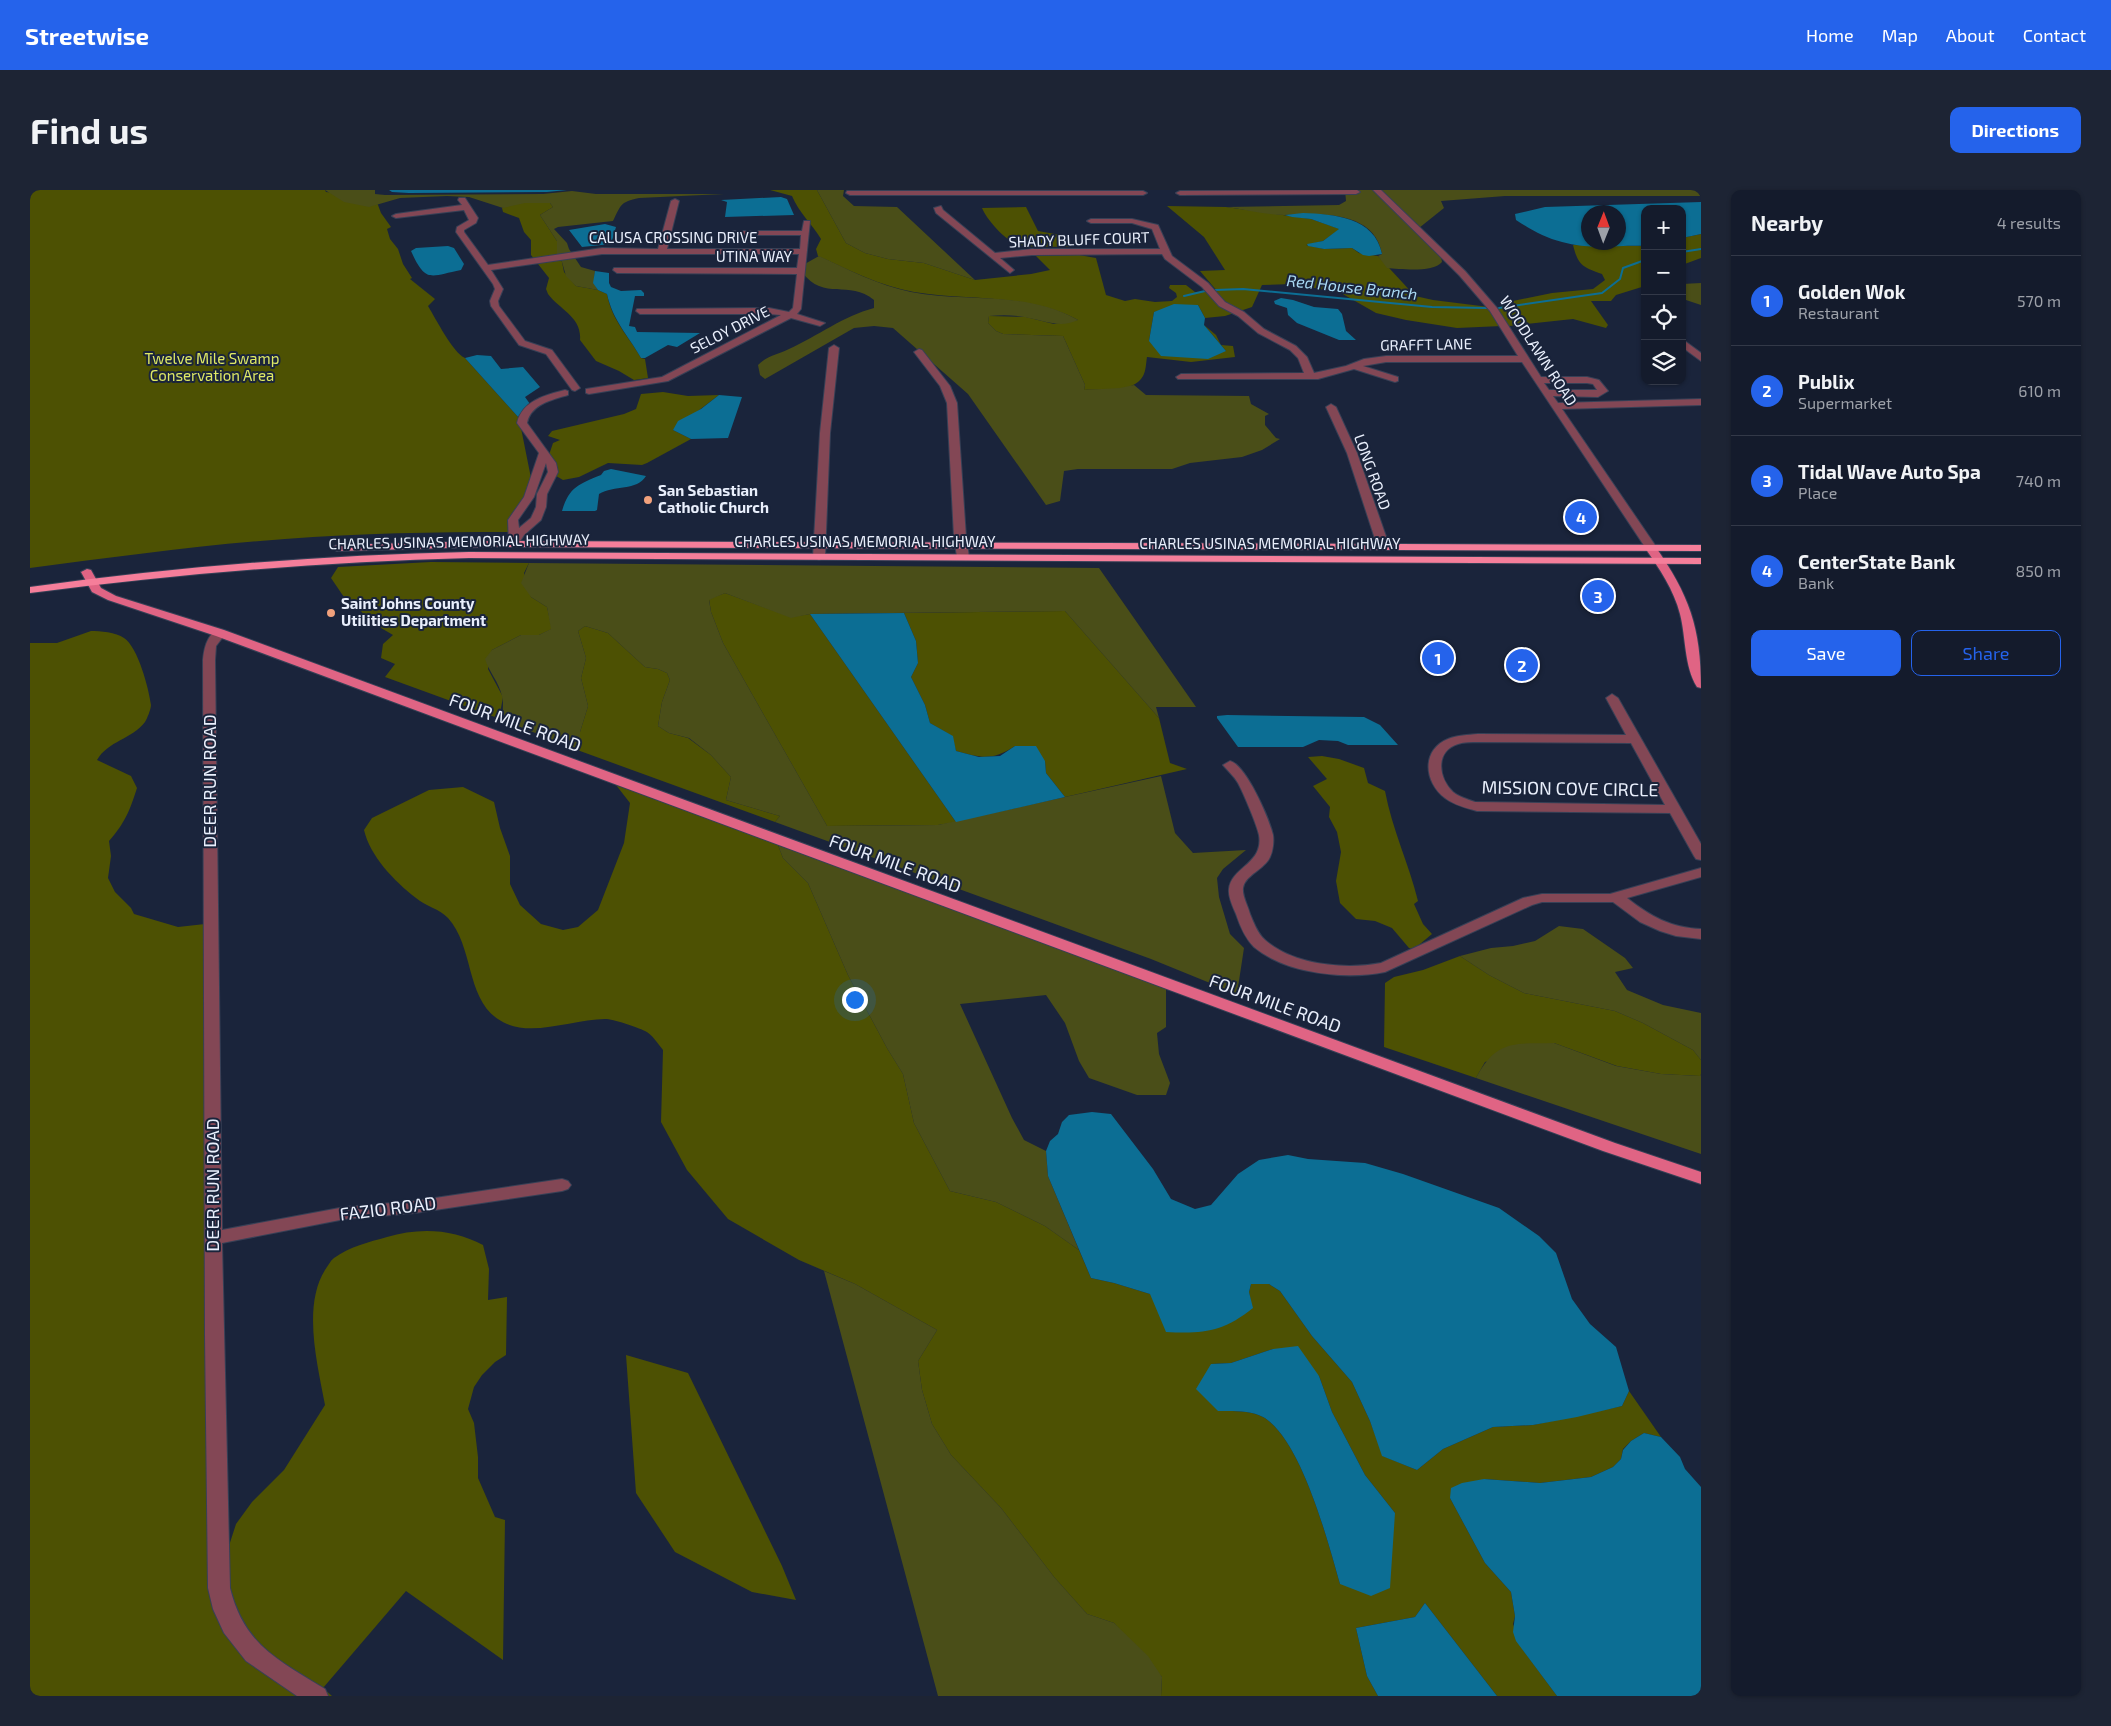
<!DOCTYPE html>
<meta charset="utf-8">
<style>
:root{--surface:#141b2c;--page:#1d2434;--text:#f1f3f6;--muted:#9da1a9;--line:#333948;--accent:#2563eb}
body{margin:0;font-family:"Exo 2",sans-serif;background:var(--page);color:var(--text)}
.controls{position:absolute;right:15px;top:15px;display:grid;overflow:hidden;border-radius:10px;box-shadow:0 1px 4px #0004}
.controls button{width:45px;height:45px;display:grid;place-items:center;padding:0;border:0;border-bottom:1px solid var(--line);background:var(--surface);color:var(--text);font:25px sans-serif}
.compass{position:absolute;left:1551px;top:15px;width:45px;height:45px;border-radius:50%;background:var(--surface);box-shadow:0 1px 4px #0004;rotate:1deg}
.you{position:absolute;left:824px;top:809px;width:18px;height:18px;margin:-12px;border:4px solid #fff;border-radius:50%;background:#1a73e8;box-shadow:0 0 0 8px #1a73e833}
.badge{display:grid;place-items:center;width:32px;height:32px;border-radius:50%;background:var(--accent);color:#fff;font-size:16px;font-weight:700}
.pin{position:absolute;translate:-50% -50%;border:2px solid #fff;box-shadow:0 1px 5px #0006}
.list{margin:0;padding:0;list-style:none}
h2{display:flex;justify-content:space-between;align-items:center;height:65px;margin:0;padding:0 20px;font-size:21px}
h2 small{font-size:16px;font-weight:400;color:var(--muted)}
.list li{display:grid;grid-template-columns:32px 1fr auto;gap:15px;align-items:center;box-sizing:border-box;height:90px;padding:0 20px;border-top:1px solid var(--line)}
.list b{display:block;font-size:19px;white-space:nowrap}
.list p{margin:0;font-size:16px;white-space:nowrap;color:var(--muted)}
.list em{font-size:16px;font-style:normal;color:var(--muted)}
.actions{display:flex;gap:10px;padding:15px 20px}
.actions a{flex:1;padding:11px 0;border:1px solid var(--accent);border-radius:10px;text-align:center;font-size:18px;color:var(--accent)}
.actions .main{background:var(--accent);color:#fff}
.icon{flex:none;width:28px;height:28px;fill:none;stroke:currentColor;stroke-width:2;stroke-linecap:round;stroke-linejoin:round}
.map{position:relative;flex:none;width:1671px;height:1506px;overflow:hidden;border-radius:10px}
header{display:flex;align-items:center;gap:30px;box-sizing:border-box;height:70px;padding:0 25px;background:var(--accent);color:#fff}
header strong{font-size:24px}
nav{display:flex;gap:28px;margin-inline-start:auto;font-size:18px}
.intro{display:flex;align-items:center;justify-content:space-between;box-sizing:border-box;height:120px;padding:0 30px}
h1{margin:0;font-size:35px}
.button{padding:12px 22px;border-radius:10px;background:var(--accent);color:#fff;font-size:18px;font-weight:700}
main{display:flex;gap:30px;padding:0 30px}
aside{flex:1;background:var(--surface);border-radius:10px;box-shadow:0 1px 4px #0004}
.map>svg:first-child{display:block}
.green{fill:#4d5103;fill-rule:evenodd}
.forest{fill:#4a4e18}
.water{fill:#0c6e94;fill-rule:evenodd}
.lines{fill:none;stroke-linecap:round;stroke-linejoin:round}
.stream{stroke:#0c6e94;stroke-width:2}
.minor-casing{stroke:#374056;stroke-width:2}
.major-casing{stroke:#374056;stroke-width:2}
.highway-casing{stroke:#374056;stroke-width:2}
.minor{fill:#834755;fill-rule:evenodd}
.major{fill:#e06484;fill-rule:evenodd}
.highway{fill:#f57e9a;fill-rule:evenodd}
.poi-dot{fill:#f1a17c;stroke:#1a243b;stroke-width:2}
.labels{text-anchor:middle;stroke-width:4;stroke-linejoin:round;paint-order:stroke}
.far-street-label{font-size:15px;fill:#e9effc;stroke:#1a243b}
.far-park-label{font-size:15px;fill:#dfe965;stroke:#1a243b}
.far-poi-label{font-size:15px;font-weight:bold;fill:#e9effc;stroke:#1a243b;text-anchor:start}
.far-water-label{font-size:16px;font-style:italic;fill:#aadaf4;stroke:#1a243b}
.street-label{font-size:18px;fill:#e9effc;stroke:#1a243b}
</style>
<header>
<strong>Streetwise</strong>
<nav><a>Home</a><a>Map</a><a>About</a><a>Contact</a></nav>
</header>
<div class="intro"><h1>Find us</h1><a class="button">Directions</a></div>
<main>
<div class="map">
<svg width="1671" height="1506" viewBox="0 0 1671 1506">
<rect width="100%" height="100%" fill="#1a243b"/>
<!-- green -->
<path class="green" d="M0 0H295L296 2 345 7 351 23 361 37 357 39 360 49 368 59 373 74 382 88 380 89 405 109 398 116C406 129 423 163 435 168L489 228 501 288 494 307 484 322 478 342C404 342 330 343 255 349 170 355 85 367 0 378Z
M740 0H787L816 53 835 63 858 69 894 73 945 90 1001 84 1020 80 1006 66 1049 65 1066 68 1076 105 1095 111 1105 109 1125 112 1142 111 1147 107 1146 103 1139 98 1140 95H1156L1165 102 1187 101 1170 81 1195 80 1174 47 1137 16 1196 17 1281 29 1310 39 1293 51 1276 55 1294 59 1322 58 1329 63 1348 66 1385 106 1403 110 1459 117 1472 136 1427 138 1376 130 1346 123 1311 103 1263 94 1232 95 1222 117 1195 126 1175 128 1168 115 1124 122 1119 151 1196 161 1174 135 1186 145 1191 155 1203 156 1205 167 1161 172 1117 167C1116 173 1116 181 1113 186 1103 204 1071 199 1054 200L1055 195 1033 146 973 144 966 141 958 133 959 126 996 127 1024 134 1048 130C998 103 938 111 884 102 850 96 819 80 788 66L786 59 791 49C782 34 769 23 762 6Z
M508 11 520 13 523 17 510 25 527 51V66L532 72 534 82 546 96 568 100 577 104C582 131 598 145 611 168L615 169 618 188 604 190 589 181 566 171 550 150C552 127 530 120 518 104L516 99 519 88 501 65V50L494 42 489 28 473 22 472 18 481 14Z
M996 17 1008 41 1031 45 1041 57C1025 56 1006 58 990 55 976 52 957 30 952 18Z
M1671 44V68L1652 75V48Z
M1543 55 1615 56V96L1586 105 1581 111H1561L1578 135 1576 138 1543 129 1479 136 1467 118 1471 119 1473 113 1522 103 1563 99 1575 90 1572 84C1552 77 1548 75 1543 55Z
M633 202 658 206 689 205 643 240 661 249 617 273 612 275 578 273 549 287 533 290 521 283 518 268 523 253 530 250 518 246 522 241 594 224 606 219 611 204Z
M401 372 499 373 494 383 501 407 517 417 522 439 509 445H491L462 460 458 479 473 507 471 518 473 530 355 487 365 474 351 468 353 454 363 445 334 428 332 422C316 414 311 402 301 388L308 377Z
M695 403 761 427 780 424 926 632 908 635 797 636 693 453 681 422 679 409Z
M1035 421 1129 528 1140 573 1157 579 1035 607 1016 583 1015 571 985 556C962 571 952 568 926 561L922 546 900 533 895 515 881 487 888 473 886 451 874 423Z
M555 436 578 443 615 477 628 479 637 483 640 490 632 512 628 536 639 543 658 548 681 565 701 587 696 610 750 626 745 632 550 561V542L558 516 551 488 556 468 548 441Z
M61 441C70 441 86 442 94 448 108 457 119 499 121 515 121 519 117 529 115 532 102 549 78 551 67 570L101 586 107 598C100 620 95 633 79 651L81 666 78 688 85 702 101 718 104 724 148 737 184 733 196 1365 206 1334 222 1312 254 1280 295 1215C288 1176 272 1117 295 1080 298 1076 300 1071 304 1068 319 1057 339 1052 357 1047 389 1037 424 1039 453 1055L459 1079 458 1110 477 1107 476 1165 465 1172 452 1185 444 1197 438 1219 444 1233 448 1267V1288L465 1327 475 1330 473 1470 376 1401 293 1498 302 1506H0V453H27Z
M1292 566 1309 569 1334 578 1338 593 1355 601C1362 639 1379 674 1388 711L1384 714 1393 734 1402 744 1384 759 1379 758 1362 738 1345 731 1326 729 1310 713 1306 691 1311 662 1307 642 1299 627 1300 617 1283 596 1297 589 1278 567Z
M586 595 748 655 753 668 778 693 818 785 857 858 873 884 884 933 920 1001 966 1012 1015 1036 1049 1060 1061 1088 1084 1093 1120 1104 1222 1118 1219 1102 1221 1094H1239L1250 1101 1282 1146 1322 1192 1340 1231 1353 1266 1387 1280 1413 1259 1463 1237 1503 1235 1592 1216 1599 1201 1631 1247 1614 1243 1601 1251 1593 1259 1591 1269 1583 1277 1561 1287 1510 1293 1454 1289 1420 1308 1455 1373 1481 1402 1485 1426 1483 1434 1493 1460 1527 1506H1467L1395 1413 1385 1427 1326 1438 1337 1486 1348 1506H1131L1132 1487 1084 1433 1057 1424 1024 1387 971 1318 921 1265 902 1234 892 1200 888 1171 907 1140 825 1094 769 1070 698 1029 657 980 631 932 633 860C628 854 622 844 615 841 607 837 583 829 575 829 545 829 506 846 477 834 434 816 446 759 418 728 410 719 395 716 386 708 364 691 340 666 334 640L342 628 399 600 433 597 464 612 470 638 480 666V694L490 715 511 734 533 740 548 737 568 720 594 653 600 613ZM1243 1159 1289 1186 1302 1222 1335 1285 1365 1323 1310 1394C1298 1352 1271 1248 1233 1227 1220 1220 1202 1221 1188 1221L1181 1174 1201 1173Z
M1430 766 1459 785 1494 803 1585 821 1613 833 1663 860 1671 870V884L1670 886 1631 884 1587 876 1524 853 1455 872 1446 888 1354 857 1355 793 1364 787 1393 780Z
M596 1165 658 1183 752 1376 766 1410 722 1402 645 1362 606 1303Z"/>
<!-- forest -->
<path class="forest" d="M295 0H345V4L355 5 513 4 542 1 566 4H694L609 8C590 12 591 15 583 31L528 37 524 39 537 53 539 59 551 77 565 81 564 93 568 100 546 96 536 86 532 72 527 66V51L510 25 523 17 520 13H495L473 18 439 7 417 6 370 8 339 17 314 12Z
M787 0H814L813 6 824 16 867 17 945 90 894 73 858 69 835 63 816 53Z
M1315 0H1344L1411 66 1412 72C1403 83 1371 79 1357 78L1348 66 1352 64C1344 19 1287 24 1254 25 1235 25 1214 19 1196 17L1309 15 1316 11Z
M1350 0H1671V6H1475L1411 11 1414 18 1389 38Z
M789 66C819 80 848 95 881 102 939 113 994 100 1048 130 1030 139 1013 130 994 127 983 125 971 125 959 126L958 133 966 141 973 144 1033 146 1055 195 1054 200 1090 198 1104 195 1116 205 1219 206 1221 214 1239 224 1235 226V235L1246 248 1250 249 1232 260 1212 267 1160 273 1142 279H1048L1034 281 1030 311 1016 315 938 204 863 138 844 136 824 138 735 189 730 185 728 175C738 165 747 165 759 159 788 146 813 126 844 118V110C819 89 794 112 772 82L773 75Z
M1671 93V115L1656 110 1652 104V94Z
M499 373 1069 378 1166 517H1126L1129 528 1035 421 780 424 761 428 695 403 679 410 681 422 693 453 797 636 908 635 1131 586 1145 643 1163 663 1216 660 1193 679 1187 688 1189 707 1200 744 1214 758 1207 804 1121 769 745 632 750 626 696 610 701 587 681 565 659 548 639 543 628 536 632 512 640 490 637 483 628 479 615 477 578 443 555 436 548 441 556 468 551 488 558 516 550 542V561L473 530C472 522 474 513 472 506 469 492 459 482 455 469L462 460 491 445H509L521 439 517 417 501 407 491 393Z
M748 655 1136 798V837L1127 843 1129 864 1140 893 1136 905H1107L1059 888 1049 871 1035 833 1016 805 930 814 982 928 994 950 1016 961 1018 986 1049 1060 1015 1036 966 1012 920 1001 884 933 873 884 857 858 818 785 778 693 753 668Z
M1529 736 1553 739 1595 768 1603 778 1585 782 1597 800 1633 815 1671 823V870L1663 860 1613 833 1585 821 1494 803 1459 785 1430 766 1461 758 1483 756 1505 751Z
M1524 853 1586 876 1631 884 1670 886 1671 884V964L1446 888C1467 849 1484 854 1524 853Z
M794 1081 825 1094 907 1140 888 1171 892 1200 902 1234 921 1265 971 1318 1024 1387 1057 1424 1084 1433 1118 1466 1132 1487 1131 1506H908Z"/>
<!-- water -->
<path class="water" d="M359 0H537L517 2 379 3 362 2Z
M751 7 757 9 764 25 695 27 697 12 691 10Z
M1671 12V44L1652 48V19H1615V56C1587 55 1559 60 1532 52 1515 48 1500 39 1486 30L1485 24 1515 17ZM1558 22H1588V52H1558Z
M1273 23C1303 24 1345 27 1352 64L1339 66 1333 65 1322 58 1294 59 1278 56 1277 54 1293 51 1309 39 1281 29 1262 27 1255 25Z
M575 34 586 37 581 54 552 57 539 40Z
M418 56 424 58 434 74 431 80C400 86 396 94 381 61L386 58Z
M565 81 579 83V93L581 97 591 101 611 100 614 103V106H605L599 136 605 137 607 142 670 143 647 157 638 155 615 168H611C598 145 583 131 577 104L568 100 563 93Z
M1251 108 1263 110 1284 117 1308 119 1312 124 1316 141 1326 150H1309L1267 133 1258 125 1257 118 1245 114 1244 111Z
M1144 114 1168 115 1175 128 1174 135 1196 161 1178 169 1131 166 1119 151 1124 122Z
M447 165 461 166 471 179 493 177 510 197 495 207 500 214 489 228 435 168Z
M689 205 712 207 698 248 661 249 643 240 648 231 671 219Z
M581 279 616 286C607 301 584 295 569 304L567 320 565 321H532C539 297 549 294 571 285L574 281Z
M874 423 886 451 888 473 881 487 895 515 900 533 923 546 926 561 949 567 970 566 985 556H1006L1015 571 1016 583 1035 607 926 632 780 424Z
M1197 525 1334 527 1350 535 1368 555H1318L1308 551 1289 550 1273 557H1208L1187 528V526Z
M1062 922 1081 924 1123 979 1141 1009 1165 1019 1181 1015 1208 984 1229 970 1258 965 1278 969 1335 973 1373 984 1469 1018 1509 1046 1526 1063 1542 1109 1560 1134 1586 1157 1599 1201 1592 1216 1547 1227 1503 1235 1463 1237 1413 1259 1387 1280 1352 1266 1340 1231 1322 1192 1282 1146 1250 1101 1239 1094H1221L1219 1102 1223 1118C1193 1142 1173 1144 1136 1142L1120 1104 1084 1093 1061 1088 1018 986 1016 961 1020 951 1028 944 1032 932 1039 925Z
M1268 1156 1289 1186 1302 1222 1335 1285 1365 1323 1360 1398 1341 1406 1310 1394C1298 1352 1271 1248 1233 1227 1220 1220 1202 1221 1188 1221L1166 1199 1181 1174 1201 1173 1243 1159Z
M1614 1243 1631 1247 1650 1267 1655 1279 1671 1297V1506H1527L1486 1451 1483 1442 1485 1426 1481 1402 1455 1373 1420 1308 1421 1298 1432 1293 1454 1289 1510 1293 1561 1287 1583 1277 1591 1269 1593 1260 1601 1251Z
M1395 1413 1467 1506H1348L1337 1486 1326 1438 1385 1427Z"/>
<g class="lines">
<!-- stream -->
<path class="stream" d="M1652 62 1671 59
M1185 100 1213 99 1402 117 1457 118
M1154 106 1175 101
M1469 118 1572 103 1590 89 1593 78 1615 70"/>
<!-- minor casing -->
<g class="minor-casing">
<path id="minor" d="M1327 0 1330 2 1326 4 1150 5 1146 3 1150 1Z
M1343 0H1351L1435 81 1467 118 1511 187H1557L1569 190 1578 201 1568 207 1523 206 1528 213 1671 209V215L1532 219 1627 358 1625 360H1617L1492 172H1356L1333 176 1368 187V191L1365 192 1324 179 1288 189H1148L1146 187 1151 184 1274 183 1268 168 1260 160 1228 143 1208 126 1189 116 1172 97 1135 69 1132 64 1002 65 970 68 984 80 980 83 906 23 904 18 911 16 913 20 965 63 1002 59H1130L1122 39 1102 33H1061L1057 31 1061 29H1102L1128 35 1142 66 1178 93 1195 112 1214 122 1234 139 1266 156 1277 167 1284 183 1316 176 1334 169 1356 166H1488L1460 121 1429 85ZM1514 193H1557L1563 194 1567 200H1519Z
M817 1H1113L1117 3 1113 5H820L816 3Z
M429 8H435L448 28 446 33 434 40V42L458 75 572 58 628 59 641 11 645 9 649 11 637 59H770L771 45H703L699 43 703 41H772L774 31H780L771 119 767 124 795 133 790 136 761 128 638 191 559 204 556 203V199L632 187 751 125 739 124H610L606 121 607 119 739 118 759 122 763 118 767 84 587 83 583 80 584 78H767L769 64H572L461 80 473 99 468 111 469 116 495 151 522 160 550 198 545 201 542 200 516 164 489 155 461 116 460 111 465 99 463 94 426 42 427 37 439 30 434 20 366 28 362 26 366 24 432 15 428 10Z
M1652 149 1671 163V171L1652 157Z
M804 155 809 158 800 243 795 367 789 370 783 367 790 243 799 158Z
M889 159 892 160 920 196 927 213 936 347 939 367 933 370 927 367 924 347 917 213 910 196 884 162Z
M535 200 538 201V205C522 210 501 214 497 233L526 273 528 282 517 304 516 317 511 330 494 345 487 356H479L478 330 494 307 509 263 487 233C492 211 515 205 535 200ZM516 273 518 282 507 304 506 317 501 328 489 338 488 330 504 307Z
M1301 214 1306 217 1327 263 1360 358 1358 360H1350L1348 358 1317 263 1296 217Z
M190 439 196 443 186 456 185 470 192 1040 315 1017 385 1011 532 989 538 991 541 995 538 999 532 1001 385 1023 315 1029 192 1053 200 1398C214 1455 248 1470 295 1499L298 1506H267L216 1471 194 1443 183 1419 178 1398 175 1146 173 470C174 459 177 443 190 439Z
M1582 504 1588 508 1671 654V670L1666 669 1664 666 1640 623 1447 621C1436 618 1424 615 1415 608 1394 592 1391 560 1418 549 1427 545 1438 545 1448 544L1596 545 1576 508ZM1448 552 1601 553 1635 615 1445 612C1437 609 1429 607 1423 602 1408 588 1405 561 1428 554 1434 552 1442 552 1448 552Z
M1200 571C1216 575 1239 628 1243 645 1244 651 1243 661 1240 667 1235 679 1215 685 1213 698 1212 706 1218 716 1220 724 1224 733 1227 743 1235 750 1263 775 1315 780 1351 773L1493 708 1512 704H1580L1671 678V687L1597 708C1620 726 1641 738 1671 739V749L1646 746 1630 741 1610 732 1583 712H1512L1502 715 1355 782C1316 790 1256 784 1224 757 1215 748 1210 736 1206 724 1203 717 1198 707 1199 699 1201 677 1234 674 1229 645 1227 635 1213 602 1208 593 1204 586 1198 581 1193 575Z"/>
</g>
<!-- major casing -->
<g class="major-casing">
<path id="major" d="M1621 355 1625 356C1659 405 1671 437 1671 498L1667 497C1654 476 1656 447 1650 424 1644 400 1629 378 1615 358Z
M57 379 61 380 71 398 86 406 194 440 1585 953 1671 982V994L1573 961 186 446 78 410 62 402 51 382Z"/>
</g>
<!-- highway casing -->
<g class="highway-casing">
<path id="highway" d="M454 351 1671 355V361L454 357 307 361 301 358 307 355Z
M439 362 1671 368V374L439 368C292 372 146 384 0 403V397C146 377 292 365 439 362Z"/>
</g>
<!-- minor -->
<use href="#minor" class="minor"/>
<!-- major -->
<use href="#major" class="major"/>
<!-- highway -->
<use href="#highway" class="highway"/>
</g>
<!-- markers -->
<g class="poi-dot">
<circle cx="618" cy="310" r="5"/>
<circle cx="301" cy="423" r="5"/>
</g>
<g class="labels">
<!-- far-street labels -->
<g class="far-street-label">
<text x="643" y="53">CALUSA CROSSING DRIVE</text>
<text transform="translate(1049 50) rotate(-2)" y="5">SHADY BLUFF COURT</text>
<text x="724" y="72">UTINA WAY</text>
<text transform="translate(700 140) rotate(-27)" y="5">SELOY DRIVE</text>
<text transform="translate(1396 155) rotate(-1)" y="5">GRAFFT LANE</text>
<text transform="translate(1508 161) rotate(57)" y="5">WOODLAWN ROAD</text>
<text transform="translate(1342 282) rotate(70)" y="5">LONG ROAD</text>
<text transform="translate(429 352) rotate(-1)" y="5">CHARLES USINAS MEMORIAL HIGHWAY</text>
<text x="835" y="357">CHARLES USINAS MEMORIAL HIGHWAY</text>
<text x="1240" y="359">CHARLES USINAS MEMORIAL HIGHWAY</text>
</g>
<!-- far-park labels -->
<g class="far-park-label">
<text x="182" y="174">Twelve Mile Swamp<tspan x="182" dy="17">Conservation Area</tspan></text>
</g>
<!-- far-poi labels -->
<g class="far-poi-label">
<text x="628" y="306">San Sebastian<tspan x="628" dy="17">Catholic Church</tspan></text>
<text x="311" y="419">Saint Johns County<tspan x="311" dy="17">Utilities Department</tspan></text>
</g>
<!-- far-water labels -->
<g class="far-water-label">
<text transform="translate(1322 97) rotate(6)" y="6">Red House Branch</text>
</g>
<!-- street labels -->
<g class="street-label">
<text transform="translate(485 533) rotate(20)" y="6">FOUR MILE ROAD</text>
<text transform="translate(180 591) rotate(-90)" y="6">DEER RUN ROAD</text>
<text transform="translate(1540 599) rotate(1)" y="6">MISSION COVE CIRCLE</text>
<text transform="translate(865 674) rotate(20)" y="6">FOUR MILE ROAD</text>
<text transform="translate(1245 814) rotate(20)" y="6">FOUR MILE ROAD</text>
<text transform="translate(183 995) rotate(-90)" y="6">DEER RUN ROAD</text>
<text transform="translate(358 1019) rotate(-7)" y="6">FAZIO ROAD</text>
</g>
</g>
</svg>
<div class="controls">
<button>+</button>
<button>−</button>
<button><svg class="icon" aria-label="locate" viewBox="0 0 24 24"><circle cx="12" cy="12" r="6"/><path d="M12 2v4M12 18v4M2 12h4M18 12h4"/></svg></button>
<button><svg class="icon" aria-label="layers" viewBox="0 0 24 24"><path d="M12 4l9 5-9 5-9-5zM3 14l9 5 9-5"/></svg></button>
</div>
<svg class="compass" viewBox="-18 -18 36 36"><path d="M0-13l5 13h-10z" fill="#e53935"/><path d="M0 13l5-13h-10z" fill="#9da1a9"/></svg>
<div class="you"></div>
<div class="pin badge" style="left:1408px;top:468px">1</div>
<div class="pin badge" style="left:1492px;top:475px">2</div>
<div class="pin badge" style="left:1568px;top:406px">3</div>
<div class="pin badge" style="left:1551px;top:327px">4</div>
</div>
<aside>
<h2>Nearby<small>4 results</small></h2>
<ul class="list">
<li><span class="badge">1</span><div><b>Golden Wok</b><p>Restaurant</p></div><em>570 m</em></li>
<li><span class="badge">2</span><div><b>Publix</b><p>Supermarket</p></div><em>610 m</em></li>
<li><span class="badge">3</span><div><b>Tidal Wave Auto Spa</b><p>Place</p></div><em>740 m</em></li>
<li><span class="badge">4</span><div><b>CenterState Bank</b><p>Bank</p></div><em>850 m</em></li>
</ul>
<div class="actions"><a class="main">Save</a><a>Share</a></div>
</aside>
</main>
